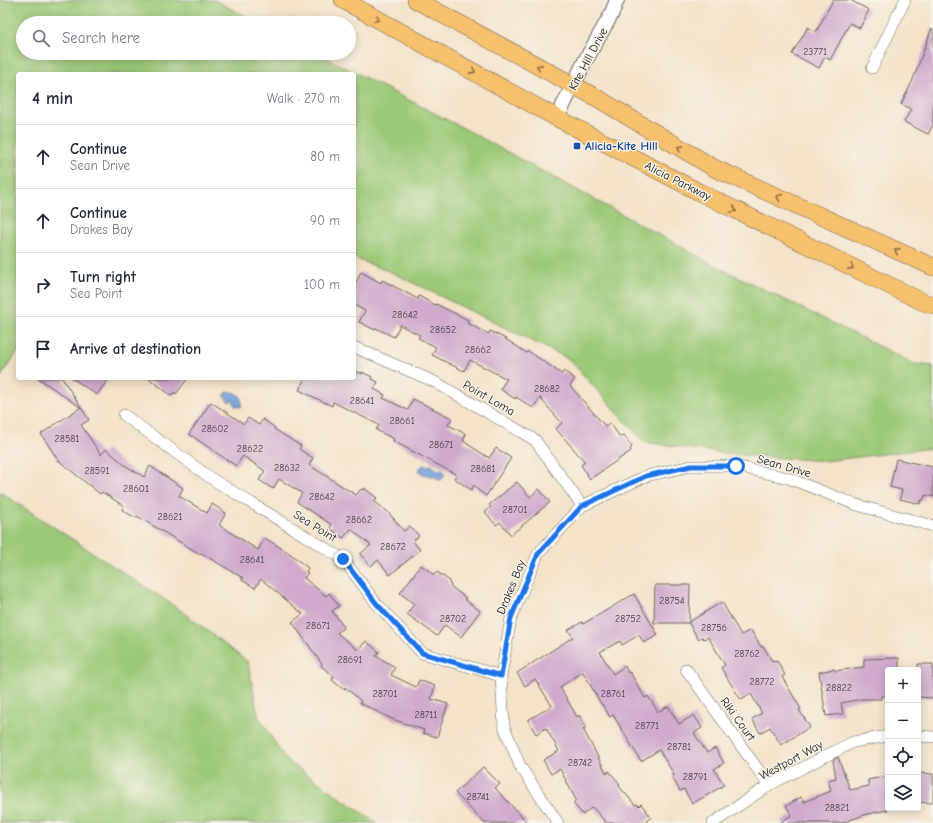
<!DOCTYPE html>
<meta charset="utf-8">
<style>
:root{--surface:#fff;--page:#f2f2f3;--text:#1f2937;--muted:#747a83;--line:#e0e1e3}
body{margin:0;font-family:"Comic Neue",sans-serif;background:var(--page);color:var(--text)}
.controls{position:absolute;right:12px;bottom:12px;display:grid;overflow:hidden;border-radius:4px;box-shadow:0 2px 10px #0003}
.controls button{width:36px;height:36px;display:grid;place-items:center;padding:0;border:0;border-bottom:1px solid var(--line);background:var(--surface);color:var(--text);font:20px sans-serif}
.stop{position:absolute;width:12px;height:12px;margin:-9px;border:3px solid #1a73e8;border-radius:50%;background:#fff}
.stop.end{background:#1a73e8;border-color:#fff;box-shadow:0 1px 4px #0008}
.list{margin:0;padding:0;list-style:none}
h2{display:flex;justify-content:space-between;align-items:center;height:52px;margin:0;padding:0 16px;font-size:17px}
h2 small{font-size:13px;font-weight:400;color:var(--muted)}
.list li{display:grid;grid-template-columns:26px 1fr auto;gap:12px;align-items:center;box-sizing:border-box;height:64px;padding:0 16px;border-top:1px solid var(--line)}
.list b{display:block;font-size:15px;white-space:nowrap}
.list p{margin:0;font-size:13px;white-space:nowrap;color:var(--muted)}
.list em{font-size:13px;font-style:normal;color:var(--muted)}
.icon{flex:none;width:22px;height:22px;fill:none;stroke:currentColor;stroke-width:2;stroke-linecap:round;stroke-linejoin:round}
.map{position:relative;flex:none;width:933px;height:823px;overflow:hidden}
.search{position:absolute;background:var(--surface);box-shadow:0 2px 10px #0003;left:16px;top:16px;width:340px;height:44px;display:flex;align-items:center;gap:10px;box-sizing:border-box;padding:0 14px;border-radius:22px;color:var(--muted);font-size:15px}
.panel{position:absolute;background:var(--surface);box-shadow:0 2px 10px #0003;left:16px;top:72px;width:340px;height:308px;border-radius:4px}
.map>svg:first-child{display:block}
.green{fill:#9bc977;stroke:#5c724a}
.water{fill:#72a0da;stroke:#475e7b}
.building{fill:#d0aacd}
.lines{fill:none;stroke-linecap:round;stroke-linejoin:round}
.minor-casing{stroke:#686159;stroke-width:12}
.tertiary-casing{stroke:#686159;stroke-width:16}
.primary-casing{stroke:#686159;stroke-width:18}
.minor{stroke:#fff;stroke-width:11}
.tertiary{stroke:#fff;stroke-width:14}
.primary{stroke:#f7c06c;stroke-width:17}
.oneway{stroke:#8a6e44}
.route{stroke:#1a73e8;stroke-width:5}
.transit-dot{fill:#1a4fb4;stroke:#f7f3e8;stroke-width:1.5}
.labels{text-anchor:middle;stroke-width:3;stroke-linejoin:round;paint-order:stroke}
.number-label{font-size:10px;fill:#494048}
.street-label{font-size:12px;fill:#1c1c1c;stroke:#f7f3e8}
.transit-label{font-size:12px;font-weight:bold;fill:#164399;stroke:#f7f3e8;text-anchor:start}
</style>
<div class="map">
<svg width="933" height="823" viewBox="0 0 933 823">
<rect width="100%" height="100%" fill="#f7f3e8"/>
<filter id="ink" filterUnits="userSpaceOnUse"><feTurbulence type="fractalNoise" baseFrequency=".025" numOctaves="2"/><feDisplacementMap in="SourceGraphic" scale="8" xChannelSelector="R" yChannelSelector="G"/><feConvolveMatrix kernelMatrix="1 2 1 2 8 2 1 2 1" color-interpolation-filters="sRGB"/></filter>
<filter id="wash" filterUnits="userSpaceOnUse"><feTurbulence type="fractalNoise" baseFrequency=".012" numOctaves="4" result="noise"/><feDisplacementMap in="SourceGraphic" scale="16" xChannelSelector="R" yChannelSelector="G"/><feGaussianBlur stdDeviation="0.9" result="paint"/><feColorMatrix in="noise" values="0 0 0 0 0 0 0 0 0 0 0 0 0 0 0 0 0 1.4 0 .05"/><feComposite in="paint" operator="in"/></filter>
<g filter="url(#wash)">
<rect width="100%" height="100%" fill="#f4e2c9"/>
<!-- green -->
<path class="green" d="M0 0H214L259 23H23V53H317L465 129 718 267 915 364 933 366V448L825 461 729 454 644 442 569 359 391 272 354 258V74H18V351L0 378Z
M0 492 179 609 248 662 258 716 286 760 377 823H0Z"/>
<!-- water -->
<path class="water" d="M227 392C239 391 243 396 241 407L235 406 233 400 229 402 224 396Z
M423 465 427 466 431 465 436 469 444 471V477L441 480H439C434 474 426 477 420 472L419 469Z"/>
<g id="blocks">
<!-- building -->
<path class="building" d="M833 0H850L869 10 860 28 850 23 830 60 825 57 819 68 792 54 808 27 816 32Z
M932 28 933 29V125L928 134 904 122 911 109 901 104 912 82Z
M361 272 381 283 382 280 418 299 419 296 435 305 436 304 468 320 467 323 489 334 490 331 504 338 527 353 528 351 562 374 564 371 575 379 570 386 605 426 610 423 620 437 624 435 632 447 630 449 631 451 590 479 581 465 585 462 556 429 562 423 540 398 533 408 516 397 515 399 500 389 507 379 470 360 464 371 432 355 436 347 418 338 420 335 400 325 394 337 376 328 375 330 359 322 365 311 354 305V287Z
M357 371 362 374V372L372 377V379L378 382 374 389 385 395 383 398 408 410 413 399 452 418 448 425 466 434 463 441 489 458 496 448 511 458 486 496 478 490 474 485 471 490 454 478 457 475 393 441 394 439 376 430 379 425 333 402 332 406 299 390 305 378H354Z
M38 378H62L81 407H80Z
M72 378H109L97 395Z
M148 378H188L176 394 174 392 172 396Z
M211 402 244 424 248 418 259 425 263 419 275 428 274 429 301 446 299 449 313 458 309 465 356 495 361 489 363 490 364 488 377 498 374 501 388 512 404 531 410 526 419 536 413 541 420 550 390 575 378 560 371 566 360 554 371 545 351 529 343 538 330 528 332 525 297 502 302 493 279 479 273 489 259 480 265 471 243 456 236 466 189 434Z
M81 407 89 420 81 425 101 455 106 449 126 466 144 477 150 466 183 488 179 496 207 513 212 504 226 513 219 525 258 550 265 538 292 555 308 568 306 572 308 573 304 578 326 596 329 593 339 606 332 611 344 627 337 633 358 650 366 641 379 652 376 656 395 667 391 675 416 687 419 680 435 686 431 699 448 704 437 737 423 733 424 730 392 719 360 703 361 701 345 687 344 690 332 680 334 676 321 666 322 664 292 622 303 614 261 579 255 588 242 580 243 578 201 553 200 554 137 516 136 518 122 510 124 506 102 492 100 494 58 460 41 434Z
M896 459 933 467V497L925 495 923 501 921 500 920 504 900 499 902 490 890 487Z
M517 482 530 497 539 489 550 502 511 535 500 522 496 525 485 512 491 507 489 505Z
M421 565 434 575 437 572 450 581 449 583 451 585 450 586 466 598 464 599 480 611 461 637 445 625 437 636 407 614 414 604 400 593Z
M655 585H690L689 622 722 602 741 635 751 630 761 647 763 646 772 661 774 660 776 662 777 661 785 675 782 677 801 709 799 710 810 727 781 745 770 727 760 733 752 719 762 713 751 694 741 700 721 668 725 665 708 637 704 639 702 637 698 639 689 623H654Z
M634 594 658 635 644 643 639 635 622 645 620 641 600 652 613 674 625 666 628 673 630 672 645 698 648 696 658 712 668 706 679 724 694 715 702 728 694 733 707 753 715 748 724 763 714 769 724 785 692 804 684 789 680 791 672 777 674 776 673 774H674L659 750 641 761 613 715 610 717 602 704H601L583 672 560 687 577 717 579 715 586 727 583 729 607 774 609 771 620 784 618 785 635 805 637 804 639 806 641 804 651 817 644 823H607L592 807 583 815 573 803 576 800 560 769 551 774 543 760 559 751 546 728 536 734 528 720 552 706 535 679 525 686 517 673 573 637 568 630 582 622 583 624Z
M899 658V670H888V696H881V699H862L841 703 843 714 826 716 819 672 834 669 835 671 864 667V659Z
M918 664H933V698L918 697Z
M838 757 850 790 869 786 868 780 888 776V810L867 814 842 823H779L792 815 786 806 801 797 804 802 831 791 828 780 836 778 833 760Z
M483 767 500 784 495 788 528 823H484L455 793Z
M918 773 933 774V803L918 802Z"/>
</g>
</g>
<g filter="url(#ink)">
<use href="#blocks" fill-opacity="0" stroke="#686159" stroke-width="1"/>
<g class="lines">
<!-- minor casing -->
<g class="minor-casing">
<path id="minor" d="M872 68 905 0
M354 347 435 382 535 440 582 506
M124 415 212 479 343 559 376 603 422 653 501 676
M686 669 769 785
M918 736 933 737
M558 823 520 766 504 726 501 676 511 618 538 554 582 506 646 476 691 466H736L788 478 857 505 933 526
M713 823 769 785 853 742 888 736"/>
</g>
<!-- tertiary casing -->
<g class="tertiary-casing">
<path id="tertiary" d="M557 118 585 61 611 15 617 0"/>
</g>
<!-- primary casing -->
<g class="primary-casing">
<path id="primary" d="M343 0 557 118 699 192 923 302 933 305
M416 0 597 98 714 168 933 267"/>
</g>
<!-- minor -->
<use href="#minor" class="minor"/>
<!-- tertiary -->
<use href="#tertiary" class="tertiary"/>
<!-- primary -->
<use href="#primary" class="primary"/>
</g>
<!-- one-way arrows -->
<defs><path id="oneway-chevron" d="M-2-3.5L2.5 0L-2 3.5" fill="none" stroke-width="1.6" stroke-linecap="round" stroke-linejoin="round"/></defs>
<g class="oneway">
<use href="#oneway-chevron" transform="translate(377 19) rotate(29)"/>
<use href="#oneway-chevron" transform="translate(539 67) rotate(-152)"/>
<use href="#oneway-chevron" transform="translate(473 71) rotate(28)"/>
<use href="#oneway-chevron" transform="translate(680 148) rotate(-149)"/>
<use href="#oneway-chevron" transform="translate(779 197) rotate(-156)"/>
<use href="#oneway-chevron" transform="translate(734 210) rotate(26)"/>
<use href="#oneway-chevron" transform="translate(897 251) rotate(-156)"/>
<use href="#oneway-chevron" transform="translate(851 267) rotate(26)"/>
</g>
</g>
<g class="lines" filter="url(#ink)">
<!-- route -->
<path class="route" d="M343 559 376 603 422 653 501 676 511 618 538 554 582 506 646 476 691 466H736"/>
</g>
<!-- markers -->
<rect class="transit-dot" x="573" y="142" width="8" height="8" rx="2"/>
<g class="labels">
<!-- number labels -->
<g class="number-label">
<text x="815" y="55">23771</text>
<text x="405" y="318">28642</text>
<text x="443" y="333">28652</text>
<text x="478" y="353">28662</text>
<text x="547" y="392">28682</text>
<text x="362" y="404">28641</text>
<text x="402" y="424">28661</text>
<text x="215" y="432">28602</text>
<text x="67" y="442">28581</text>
<text x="441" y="448">28671</text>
<text x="250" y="452">28622</text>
<text x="287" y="471">28632</text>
<text x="483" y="472">28681</text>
<text x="97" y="474">28591</text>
<text x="136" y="492">28601</text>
<text x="322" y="500">28642</text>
<text x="515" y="513">28701</text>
<text x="170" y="520">28621</text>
<text x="359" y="523">28662</text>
<text x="393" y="550">28672</text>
<text x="252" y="563">28641</text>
<text x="672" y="604">28754</text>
<text x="453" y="622">28702</text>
<text x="628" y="622">28752</text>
<text x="318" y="629">28671</text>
<text x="714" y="631">28756</text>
<text x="747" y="657">28762</text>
<text x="350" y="663">28691</text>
<text x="762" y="685">28772</text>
<text x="839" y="691">28822</text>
<text x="385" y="697">28701</text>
<text x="613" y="697">28761</text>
<text x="426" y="718">28711</text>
<text x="647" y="729">28771</text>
<text x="679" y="750">28781</text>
<text x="580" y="766">28742</text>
<text x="695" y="780">28791</text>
<text x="478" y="800">28741</text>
<text x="837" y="811">28821</text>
</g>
<!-- street labels -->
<g class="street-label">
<text transform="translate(588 59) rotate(-62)" y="4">Kite Hill Drive</text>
<text transform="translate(678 181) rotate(27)" y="4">Alicia Parkway</text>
<text transform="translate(489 398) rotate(30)" y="4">Point Loma</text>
<text transform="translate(784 466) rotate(16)" y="4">Sean Drive</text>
<text transform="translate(315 526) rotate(32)" y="4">Sea Point</text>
<text transform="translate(511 587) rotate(-68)" y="4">Drakes Bay</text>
<text transform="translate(738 719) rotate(54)" y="4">Riki Court</text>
<text transform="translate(791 760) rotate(-28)" y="4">Westport Way</text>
</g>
<!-- transit labels -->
<g class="transit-label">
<text x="585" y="150">Alicia-Kite Hill</text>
</g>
</g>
</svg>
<div class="controls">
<button>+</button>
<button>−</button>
<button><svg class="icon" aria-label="locate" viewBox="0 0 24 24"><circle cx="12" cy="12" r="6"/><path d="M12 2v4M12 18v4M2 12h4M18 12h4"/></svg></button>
<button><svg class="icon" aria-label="layers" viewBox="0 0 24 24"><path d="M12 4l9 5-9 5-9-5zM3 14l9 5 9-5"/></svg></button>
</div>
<div class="stop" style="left:736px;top:466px"></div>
<div class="stop end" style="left:343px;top:559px"></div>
<div class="search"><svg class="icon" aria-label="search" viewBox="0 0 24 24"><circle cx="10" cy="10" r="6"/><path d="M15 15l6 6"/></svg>Search here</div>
<section class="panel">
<h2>4 min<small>Walk · 270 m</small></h2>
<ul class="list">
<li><svg class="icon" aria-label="ahead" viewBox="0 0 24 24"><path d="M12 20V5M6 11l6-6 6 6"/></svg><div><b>Continue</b><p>Sean Drive</p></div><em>80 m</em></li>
<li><svg class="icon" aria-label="ahead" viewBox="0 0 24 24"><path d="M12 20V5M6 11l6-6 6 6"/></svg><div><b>Continue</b><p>Drakes Bay</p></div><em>90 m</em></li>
<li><svg class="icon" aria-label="right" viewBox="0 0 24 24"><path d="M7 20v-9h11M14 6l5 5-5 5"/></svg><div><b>Turn right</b><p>Sea Point</p></div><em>100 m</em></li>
<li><svg class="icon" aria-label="arrive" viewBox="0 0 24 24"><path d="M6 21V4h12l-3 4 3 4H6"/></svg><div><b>Arrive at destination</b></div></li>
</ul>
</section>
</div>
